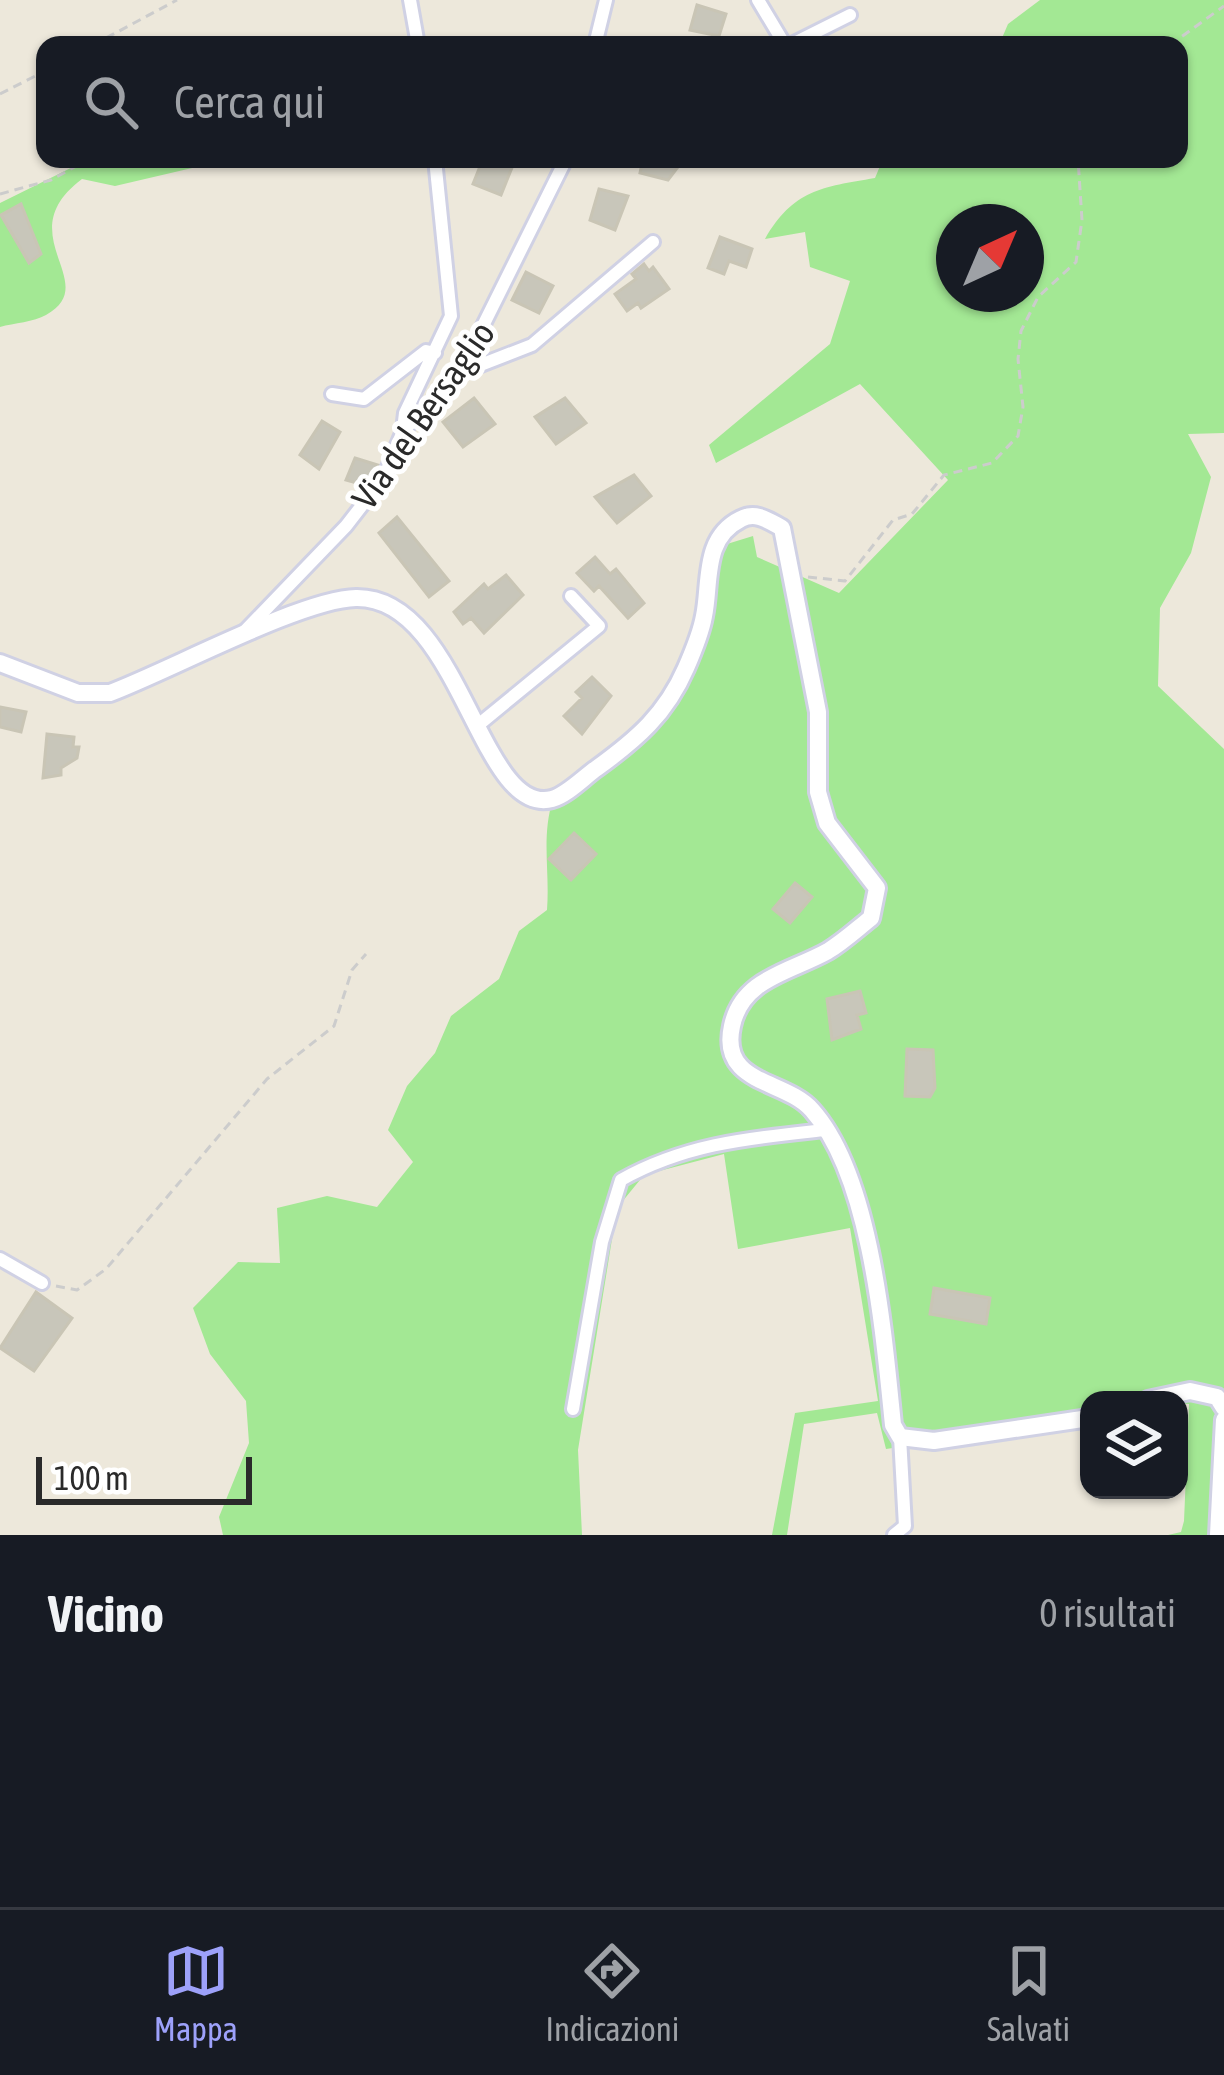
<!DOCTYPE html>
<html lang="it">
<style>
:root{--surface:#171b24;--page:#242831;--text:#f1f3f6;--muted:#9ea1a6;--line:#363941;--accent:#9da1fa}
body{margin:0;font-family:"Asap Condensed",sans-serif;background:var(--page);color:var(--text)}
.controls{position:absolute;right:36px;bottom:36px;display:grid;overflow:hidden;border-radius:24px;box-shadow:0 3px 9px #0004}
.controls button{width:108px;height:108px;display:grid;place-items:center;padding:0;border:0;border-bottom:3px solid var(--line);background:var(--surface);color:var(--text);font:60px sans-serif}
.compass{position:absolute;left:936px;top:204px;width:108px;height:108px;border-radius:50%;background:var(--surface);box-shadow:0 3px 9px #0004;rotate:44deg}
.scale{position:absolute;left:36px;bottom:30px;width:216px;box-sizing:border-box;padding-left:12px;border:6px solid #2a2a2a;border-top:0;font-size:33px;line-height:42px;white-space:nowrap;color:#2a2a2a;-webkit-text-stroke:9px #fff;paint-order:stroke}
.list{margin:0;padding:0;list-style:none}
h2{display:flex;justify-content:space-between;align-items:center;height:156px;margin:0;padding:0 48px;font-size:51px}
h2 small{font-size:39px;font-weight:400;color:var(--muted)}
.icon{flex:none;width:66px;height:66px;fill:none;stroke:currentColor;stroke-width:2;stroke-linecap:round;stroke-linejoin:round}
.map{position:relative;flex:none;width:1224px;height:1535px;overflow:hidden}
.search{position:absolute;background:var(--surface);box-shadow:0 3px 9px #0004;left:36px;right:36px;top:36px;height:132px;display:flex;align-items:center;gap:30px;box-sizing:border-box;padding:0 42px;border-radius:24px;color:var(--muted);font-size:45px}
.sheet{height:372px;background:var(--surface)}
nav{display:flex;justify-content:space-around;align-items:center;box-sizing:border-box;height:168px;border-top:3px solid var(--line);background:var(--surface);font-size:33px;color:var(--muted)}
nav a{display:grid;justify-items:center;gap:6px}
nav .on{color:var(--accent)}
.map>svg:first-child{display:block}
.green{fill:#a3e894;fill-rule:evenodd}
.building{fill:#c8c6ba;stroke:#c9c5b5;stroke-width:3}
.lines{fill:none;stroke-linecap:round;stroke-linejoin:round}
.street-casing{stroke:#d0d1e4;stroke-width:18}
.secondary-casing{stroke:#d0d1e4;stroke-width:22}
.path{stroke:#ccc;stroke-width:3;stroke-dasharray:9 6;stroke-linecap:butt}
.street{stroke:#fff;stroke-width:12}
.secondary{stroke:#fff;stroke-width:16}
.labels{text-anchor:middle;stroke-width:10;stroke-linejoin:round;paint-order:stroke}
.street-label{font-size:36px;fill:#2a2a2a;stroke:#fff}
</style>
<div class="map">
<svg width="1224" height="1535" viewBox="0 0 1224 1535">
<rect width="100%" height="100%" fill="#ede8db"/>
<!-- green -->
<path class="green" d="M1040 0H1224V433L1188 434 1211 477 1191 553 1160 608 1158 686 1224 749V1535H1168L1181 1532 1184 1521 1189 1404 1089 1400V1419L886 1449 877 1413 804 1424 787 1535H772L795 1413 878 1401 850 1228 738 1249 724 1154 644 1175 617 1208 578 1450 582 1535H223L219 1517 249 1443 246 1401 210 1354 193 1308 238 1262 280 1263 277 1208 327 1196 377 1207 413 1162 388 1130 407 1086 435 1053 451 1016 499 979 519 931 547 910C550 871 541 837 553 799L650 729 685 671 707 563 727 544 753 536 757 557 839 593 948 480 860 384 716 463 709 445 830 344 850 281 810 267 805 232 765 239C793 190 822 187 875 178L883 159H1179V45H999L1008 24ZM954 222H1026V294H954Z
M89 159H207L205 165 115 186 82 179C7 235 104 283 46 315 34 322 14 323 0 327V203Z"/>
<!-- building -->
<path class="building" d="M697 5 726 14 719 36 690 30Z
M483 159 513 165 501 195 473 184Z
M643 159H684L668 180 640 173Z
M599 189 628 196 615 230 590 220Z
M21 204 41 254 29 263 1 215Z
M720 237 752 249 746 267 729 261 724 274 708 268Z
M644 264 649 271 653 267 669 289 641 308 638 303 627 311 615 294 636 279 632 274Z
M526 272 553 286 539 313 512 300Z
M474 398 495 424 463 447 443 422Z
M565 398 586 423 556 444 535 417Z
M322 421 340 432 319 469 300 455Z
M355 458 378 465 364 485 346 480Z
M634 475 651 496 617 523 595 497Z
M397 517 449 581 429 597 379 533Z
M595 557 610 574 616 569 644 603 628 618 599 586 594 591 577 573Z
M506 575 523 595 484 633 471 618 463 624 454 612 484 584 488 589Z
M592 677 611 696 582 734 564 716 582 698 576 692Z
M0 707 26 712 21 732 0 727Z
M47 734 74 737 73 747H79L77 758 61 768V775L43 778Z
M574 833 596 854 571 880 549 859Z
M795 883 812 897 790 923 773 909Z
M860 991 866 1013 857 1015 861 1029 832 1040 827 999Z
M907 1049 933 1050 935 1088 930 1097 905 1096Z
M934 1288 990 1298 986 1324 930 1314Z
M36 1292 72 1318 34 1371 0 1348Z"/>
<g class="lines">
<!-- street casing -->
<g class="street-casing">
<path id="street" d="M410 0 418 45
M758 0 785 45
M595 45 606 0
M790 45 850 15
M460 373 532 345 653 242
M332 394 364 399 426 351 435 353
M403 430 405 413 451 316 435 159
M243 633 346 526 384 477 403 431 459 374 566 159
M477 726 599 626 571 596
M0 1259 42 1283
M573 1409 602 1242 621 1180C687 1143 752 1138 825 1130
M894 1535 905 1526 900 1437"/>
</g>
<!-- secondary casing -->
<g class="secondary-casing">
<path id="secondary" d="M0 663 78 693H110C169 671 302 599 356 598 460 596 480 818 552 799 567 795 584 777 597 768 637 739 666 714 686 668 693 652 701 633 704 616 711 583 702 538 741 519 756 511 769 521 782 528L818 712V792L827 823 877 888 871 918C857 929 843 942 828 951 791 972 742 978 732 1026 719 1085 785 1079 812 1110 872 1177 884 1338 893 1425L900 1437 934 1441 1089 1418
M1148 1400 1190 1391 1217 1397 1224 1408
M1218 1535 1224 1420"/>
</g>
<!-- path -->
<path class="path" d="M93 45 177 0
M1170 45 1224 6
M0 94 45 71
M0 194 51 180 89 159
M808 577 845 581 893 520 912 514 944 475 992 463 1018 436 1023 407 1018 359 1021 331 1038 297 1076 262 1082 220 1078 159
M56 1286 77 1290 106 1269 267 1079 334 1026 352 970 366 954"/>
<!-- street -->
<use href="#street" class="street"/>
<!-- secondary -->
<use href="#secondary" class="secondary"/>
</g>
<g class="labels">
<!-- street labels -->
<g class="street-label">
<text transform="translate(423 415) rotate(-55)" y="13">Via del Bersaglio</text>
</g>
</g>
</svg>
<div class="controls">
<button><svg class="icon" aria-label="layers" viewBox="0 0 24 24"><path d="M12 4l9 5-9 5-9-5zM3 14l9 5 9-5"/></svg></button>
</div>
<svg class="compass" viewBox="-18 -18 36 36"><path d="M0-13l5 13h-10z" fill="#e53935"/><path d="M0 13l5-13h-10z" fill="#9ea1a6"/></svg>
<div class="scale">100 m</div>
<div class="search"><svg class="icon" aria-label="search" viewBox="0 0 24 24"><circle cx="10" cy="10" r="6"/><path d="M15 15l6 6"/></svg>Cerca qui</div>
</div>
<section class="sheet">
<h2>Vicino<small>0 risultati</small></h2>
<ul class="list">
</ul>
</section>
<nav>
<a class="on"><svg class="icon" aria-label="map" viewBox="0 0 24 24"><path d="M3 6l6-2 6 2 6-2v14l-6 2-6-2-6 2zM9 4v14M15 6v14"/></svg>Mappa</a>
<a><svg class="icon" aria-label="directions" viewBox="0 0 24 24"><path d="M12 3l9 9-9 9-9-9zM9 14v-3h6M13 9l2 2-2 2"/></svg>Indicazioni</a>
<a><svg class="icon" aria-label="saved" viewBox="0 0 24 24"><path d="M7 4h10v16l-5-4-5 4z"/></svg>Salvati</a>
</nav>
